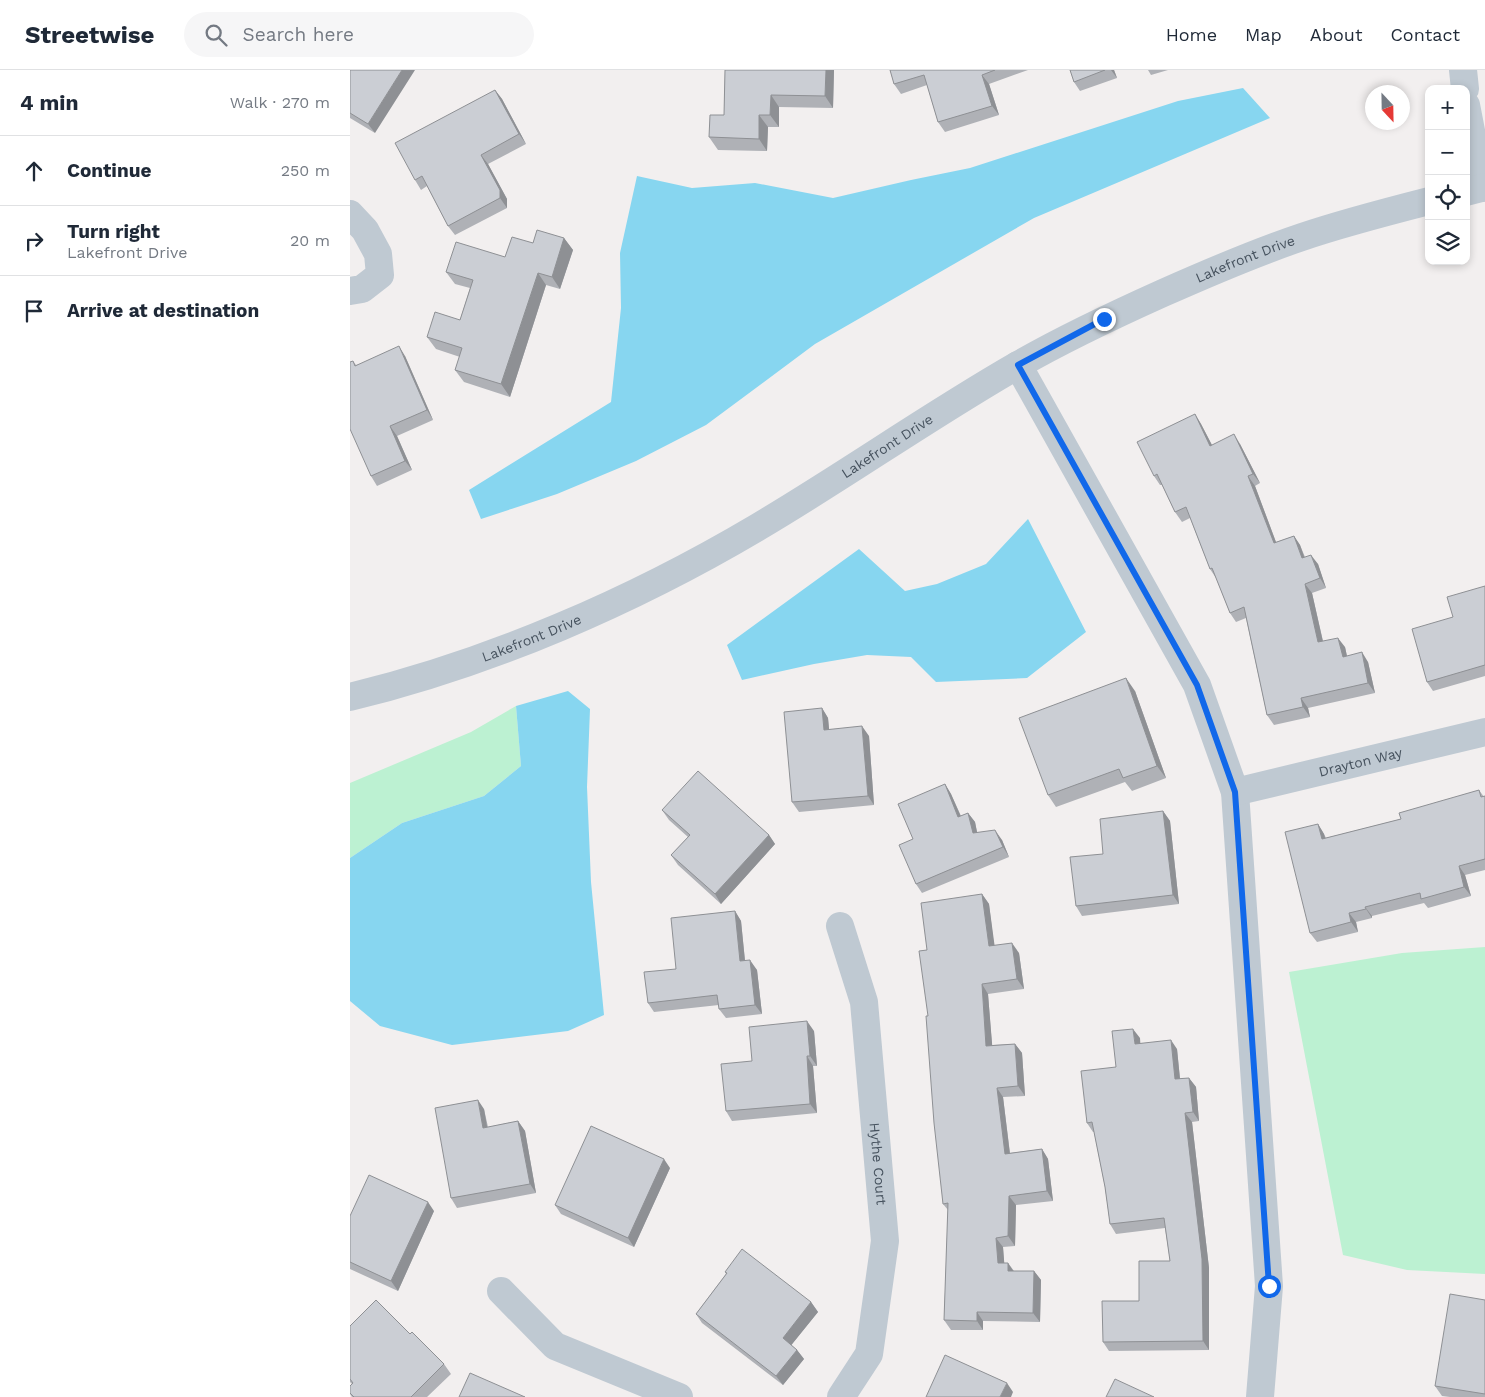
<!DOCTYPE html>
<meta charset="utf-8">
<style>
:root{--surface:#fff;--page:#f6f6f7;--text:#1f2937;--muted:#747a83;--line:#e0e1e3}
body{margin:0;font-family:"Work Sans",sans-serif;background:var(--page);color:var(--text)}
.controls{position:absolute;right:15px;top:15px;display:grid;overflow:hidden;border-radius:10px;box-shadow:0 2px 8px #0003}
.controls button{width:45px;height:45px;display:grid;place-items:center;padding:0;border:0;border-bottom:1px solid var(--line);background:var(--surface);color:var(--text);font:25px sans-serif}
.compass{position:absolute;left:1015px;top:15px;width:45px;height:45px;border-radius:50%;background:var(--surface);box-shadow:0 2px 8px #0003;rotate:158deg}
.stop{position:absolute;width:15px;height:15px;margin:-11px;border:4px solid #1168ea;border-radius:50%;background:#fff}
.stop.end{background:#1168ea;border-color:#fff;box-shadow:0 1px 5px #0008}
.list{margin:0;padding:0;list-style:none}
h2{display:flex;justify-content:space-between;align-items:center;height:65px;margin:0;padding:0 20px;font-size:21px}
h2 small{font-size:16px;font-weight:400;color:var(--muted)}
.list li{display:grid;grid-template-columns:32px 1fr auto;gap:15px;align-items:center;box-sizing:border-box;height:70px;padding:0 20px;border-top:1px solid var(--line)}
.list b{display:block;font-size:19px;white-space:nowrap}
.list p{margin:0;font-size:16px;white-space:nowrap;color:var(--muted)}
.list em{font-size:16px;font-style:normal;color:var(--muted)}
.icon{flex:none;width:28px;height:28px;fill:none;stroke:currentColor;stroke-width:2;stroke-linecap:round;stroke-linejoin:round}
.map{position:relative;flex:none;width:1135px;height:1327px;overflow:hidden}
header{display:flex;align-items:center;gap:30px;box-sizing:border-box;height:70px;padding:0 25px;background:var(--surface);border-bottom:1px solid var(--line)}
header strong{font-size:24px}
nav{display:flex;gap:28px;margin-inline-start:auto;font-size:18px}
.search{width:350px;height:45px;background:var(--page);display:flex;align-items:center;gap:12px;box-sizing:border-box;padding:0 18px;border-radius:28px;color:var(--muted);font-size:19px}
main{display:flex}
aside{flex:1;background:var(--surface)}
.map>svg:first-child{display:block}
.green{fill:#bcf1d2}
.water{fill:#87d6f0}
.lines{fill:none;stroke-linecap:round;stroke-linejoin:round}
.minor{stroke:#bfc9d2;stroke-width:28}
.tertiary{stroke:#bfc9d2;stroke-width:28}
.wall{fill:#afb1b6}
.shaded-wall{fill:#8e9094}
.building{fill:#cbced4;stroke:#8e9094}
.route{stroke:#1168ea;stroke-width:6}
.labels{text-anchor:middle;stroke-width:4.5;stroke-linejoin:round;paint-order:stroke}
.street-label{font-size:14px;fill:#46525e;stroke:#fff}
</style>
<header>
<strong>Streetwise</strong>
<div class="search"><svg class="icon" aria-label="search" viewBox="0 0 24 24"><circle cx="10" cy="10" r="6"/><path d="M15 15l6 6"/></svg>Search here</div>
<nav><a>Home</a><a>Map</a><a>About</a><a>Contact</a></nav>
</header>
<main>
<aside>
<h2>4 min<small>Walk · 270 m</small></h2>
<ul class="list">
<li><svg class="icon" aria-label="ahead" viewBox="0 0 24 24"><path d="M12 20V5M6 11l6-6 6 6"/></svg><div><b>Continue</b></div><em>250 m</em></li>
<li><svg class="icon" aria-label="right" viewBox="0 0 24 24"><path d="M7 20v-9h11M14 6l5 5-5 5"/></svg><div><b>Turn right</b><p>Lakefront Drive</p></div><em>20 m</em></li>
<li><svg class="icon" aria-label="arrive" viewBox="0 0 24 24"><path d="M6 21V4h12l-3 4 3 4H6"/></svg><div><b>Arrive at destination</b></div></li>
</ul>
</aside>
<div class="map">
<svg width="1135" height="1327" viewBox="0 0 1135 1327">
<rect width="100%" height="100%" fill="#f2efef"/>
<!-- green -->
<path class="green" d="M166 636 171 696 134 726 52 753 0 788V713L121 662Z
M1135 877V1204L1057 1200 993 1185 939 902 1052 883Z"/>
<!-- water -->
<path class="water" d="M893 18 920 48 684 148 465 274 356 355 286 391 207 424 131 449 119 420 261 332 271 238 270 183 287 106 342 118 405 113 483 128 561 110 620 98 828 31Z
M678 449 736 562 677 608 586 612 561 587 517 585 464 594 392 610 377 575 509 479 555 521 587 514 636 494Z
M218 621 240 639 237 717 241 812 254 945 218 961 102 975 30 956 0 931V788L52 753 134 726 171 696 166 636Z"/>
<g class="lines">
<!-- minor -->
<g class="minor">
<path d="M1113 0 1115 19"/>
<path d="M1116 35 1132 118"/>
<path d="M0 144 15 160 28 184 30 205 12 219 0 221"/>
<path d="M668 295 847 615 885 722 919 1216 910 1327"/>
<path id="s1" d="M885 722 1135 662"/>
<path id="s2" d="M490 856 514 932 535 1171 519 1284 491 1327"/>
<path d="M151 1221 205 1276 329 1327"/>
</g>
<!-- tertiary -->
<g class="tertiary">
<path d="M1116 122 1135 117"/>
<path id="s3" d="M0 627C141 593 283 531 408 457 496 405 579 346 668 295 715 268 764 245 813 223 858 203 904 183 952 167 993 153 1036 142 1079 131"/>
</g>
</g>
<!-- wall -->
<path class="wall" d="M0 0 25 63 0 48Z
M375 0H484L483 38 429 37V57H418L417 81 368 80 359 67 374 45Z
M540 0H678L639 14 649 45 595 62 588 52 577 15 551 24 544 14Z
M720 0H764L767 8 730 21 724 12Z
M798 0H818L801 5Z
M145 20 152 29 176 74 138 94 157 129V138L105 165 98 156 77 116 71 120 65 110Z
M214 168 223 180 210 219 196 215 160 327 114 312 105 300 110 287 86 279 77 267 110 250 120 218 105 214 96 202 155 187 183 173Z
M55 286 83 350 47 366 62 400 27 416 21 406 3 291 6 295Z
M845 344 851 354 862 375 890 374 910 413 905 416 926 472 944 466 950 475 955 487 968 494 976 518 962 523 973 571 995 577 997 586 1018 592 1025 623 958 638 960 647 924 655 917 645 896 548 886 552 880 543 866 508 860 499 840 448 832 452 825 442 812 415H810L804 406Z
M1135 516V606L1083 621 1077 612 1103 547Z
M785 621 816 708 782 721 775 712 706 737 698 725Z
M472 638 478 648 479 659 519 666 524 735 449 742 442 732Z
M595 714 601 724 611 746 618 743 625 752 627 762 652 770 659 787 572 823 566 814 563 769Z
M1129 720 1134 727 1135 726V800L1115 805 1121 826 1078 838 1074 833 1022 846V848L1006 852 1008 862 967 872 960 863 968 754 974 764 976 768 1051 749Z
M312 740 419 765 425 774 371 834 328 795 321 785 338 767 319 750Z
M813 741 820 751 829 834 732 846 726 836 753 784Z
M632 824 639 834 644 876 669 883 674 919 638 924 642 975 665 974 672 983 675 1026 653 1027 660 1083 692 1079 698 1089 703 1131 666 1135 665 1176 653 1177 654 1193H658L664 1201H684L691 1210 690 1252 633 1251V1260H601L594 1250 598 1140 593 1134 577 880Z
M385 841 391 851 395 891 407 900 412 944 376 948 369 939V935L304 942 298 933 326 899Z
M464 961 467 996H463L467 1043 382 1051 376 1041 402 991Z
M790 968V973L827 979 830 1009 839 1008 846 1017 849 1051 842 1052 859 1198V1280L759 1281 753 1272 789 1231 820 1191 815 1158 766 1164 760 1154 755 1117 744 1062H743L737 1053 766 997Z
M134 1039 138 1057 168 1051 175 1061 186 1123 107 1138 101 1128Z
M320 1098 284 1177 211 1144 205 1135Z
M84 1141 48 1221 0 1199V1146Z
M375 1202 461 1232 468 1242 441 1275 447 1280 454 1289 433 1315 352 1253 346 1244 376 1204Z
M1135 1230V1327H1100L1092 1326 1085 1316Z
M0 1256 60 1264 94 1294 101 1304 77 1327H2L0 1324V1316L2 1314 0 1312Z"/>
<!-- shaded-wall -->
<path class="shaded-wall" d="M52 0H65L25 63 18 54Z
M476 0H484L483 38 475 26Z
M761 0H764L767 8Z
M632 5 639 14 649 45 642 36Z
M145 20 152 29 176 74 169 64Z
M421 25 429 37V57L420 45Z
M409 45 418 57 417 81 409 69Z
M131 85 138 94 157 129V138L150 128Z
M214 168 223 180 210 219 202 207Z
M188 203 196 215 160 327 151 314Z
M49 276 55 286 83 350 77 340Z
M845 344 851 354 867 385 860 376Z
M40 356 47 366 62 400 55 391Z
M884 364 890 374 910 413 903 404Z
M898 406 905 416 930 483 924 473Z
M944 466 950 475 958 498 952 488Z
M961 485 968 494 976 518 970 508Z
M955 514 962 523 975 581 968 572Z
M988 568 995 577 999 596 993 587Z
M1012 582 1018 592 1025 623 1018 613Z
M776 608 785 621 816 708 807 696Z
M951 628 958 638 960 647 953 637Z
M472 638 478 648 480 669 474 660Z
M512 656 519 666 524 735 518 726Z
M595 714 601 724 615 756 608 747Z
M813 741 820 751 829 834 823 825Z
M618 743 625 752 629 772 623 763Z
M968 754 974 764 978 779 972 769Z
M645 760 652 770 659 787 653 777Z
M419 765 425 774 371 834 365 824Z
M1109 796 1115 805 1121 826 1114 817Z
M632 824 639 834 646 886 639 876Z
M1015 837 1022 846V848L1016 839Z
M385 841 391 851 396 901 390 891Z
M999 843 1006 852 1008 862 1001 852Z
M662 873 669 883 674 919 667 909Z
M400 890 407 900 412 944 405 935Z
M632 914 638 924 643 985 636 976Z
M457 951 464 961 467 996 460 986Z
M783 959 790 968 791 983 785 974Z
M821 970 827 979 831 1019 825 1009Z
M665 974 672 983 675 1026 668 1016Z
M457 986 463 996 467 1043 460 1034Z
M839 1008 846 1017 849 1051 843 1042Z
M647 1018 653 1027 661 1093 655 1084Z
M128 1030 134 1039 139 1068 133 1058Z
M835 1043 842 1052 859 1198V1280L853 1271Z
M168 1051 175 1061 186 1123 180 1114Z
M692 1079 698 1089 703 1131 697 1121Z
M314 1089 320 1098 284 1177 278 1168Z
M659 1126 666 1135 665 1176 658 1166Z
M78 1132 84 1141 48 1221 41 1211Z
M646 1168 653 1177 655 1202 648 1193Z
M658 1193 664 1202 658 1201Z
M684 1201 691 1210 690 1252 683 1243Z
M461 1232 468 1242 439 1278 433 1268Z
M627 1242 633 1251V1260L627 1251Z
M447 1280 454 1289 433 1315 426 1306Z
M657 1313 663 1322 661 1327H650Z"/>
<!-- building -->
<path class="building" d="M0 0H52L18 54 0 43Z
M375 0H476L475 26 421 25 420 45H409V69L359 67 360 45H374Z
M540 0H645L632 5 642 36 588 52 574 5 544 14Z
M720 0H755L724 12Z
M145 20 169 64 131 85 150 120V128L98 156 72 106 65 110 45 73Z
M187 160 214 168 202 207 188 203 151 314 105 300 112 278 77 267 85 242 110 250 123 210 96 202 106 172 155 187 162 167 183 173Z
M49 276 77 340 40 356 55 391 21 406 0 359V292L3 291 5 296Z
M845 344 860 376 884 364 903 404 898 406 924 473 944 466 952 488 961 485 970 508 955 514 968 572 988 568 993 587 1012 582 1018 613 951 628 953 637 917 645 894 537 880 543 862 498 860 499 836 437 825 442 807 404 804 406 787 372Z
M1135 516V595L1077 612 1062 559 1103 547 1097 527Z
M776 608 807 696 773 708 769 699 698 725 669 648Z
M472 638 474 660 512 656 518 726 442 732 434 642Z
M348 701 419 765 365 824 321 785 340 765 312 740Z
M595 714 608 747 618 743 623 763 645 760 653 777 566 814 549 775 563 769 548 734Z
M1129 720 1131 727 1135 726V789L1109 796 1114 817 1071 829 1070 823 1015 837 1016 839 999 843 1001 852 960 863 935 762 968 754 972 769 1051 749 1049 743Z
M813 741 823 825 726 836 720 787 753 784 750 749Z
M632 824 639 876 662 873 667 909 632 914 636 976 665 974 668 1016 647 1018 655 1084 692 1079 697 1121 659 1126 658 1166 646 1168 648 1193H658V1201H684L683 1243 627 1242V1251L594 1250 598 1133 593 1134 584 1053 576 946H578L569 881 577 880 571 833Z
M385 841 390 891 400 890 405 935 369 939 367 925 298 933 294 902 326 899 321 848Z
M457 951 460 986H457L460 1034 376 1041 371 994 402 991 399 957Z
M783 959 785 974 821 970 825 1009 839 1008 843 1042 835 1043 852 1189 853 1271 753 1272 752 1231H789V1191H820L814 1148 760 1154 755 1117 742 1052 737 1053 731 1001 766 997 762 961Z
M128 1030 133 1058 168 1051 180 1114 101 1128 85 1038Z
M241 1056 314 1089 278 1168 205 1135Z
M19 1105 78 1132 41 1211 0 1192V1146Z
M392 1179 461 1232 433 1268 447 1280 426 1306 346 1244 377 1203 375 1202Z
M1100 1224 1135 1230V1324L1085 1316Z
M26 1230 60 1264 62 1262 94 1294 61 1327H4L0 1323V1316L3 1313 0 1309V1256Z
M595 1285 657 1313 650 1327H576Z
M120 1303 175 1327H109Z
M765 1309 804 1327H756Z"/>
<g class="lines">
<!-- route -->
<path class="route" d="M754 249 668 295 847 615 885 722 919 1216"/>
</g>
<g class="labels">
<!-- street labels -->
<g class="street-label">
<text dy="5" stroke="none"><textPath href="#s3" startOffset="1001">Lakefront Drive</textPath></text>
<text dy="5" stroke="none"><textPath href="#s3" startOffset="596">Lakefront Drive</textPath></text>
<text dy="5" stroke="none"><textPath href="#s3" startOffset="191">Lakefront Drive</textPath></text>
<text dy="5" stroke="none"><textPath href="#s1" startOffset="129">Drayton Way</textPath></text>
<text dy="5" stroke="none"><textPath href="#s2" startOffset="242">Hythe Court</textPath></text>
</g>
</g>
</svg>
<div class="controls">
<button>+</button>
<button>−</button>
<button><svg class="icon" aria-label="locate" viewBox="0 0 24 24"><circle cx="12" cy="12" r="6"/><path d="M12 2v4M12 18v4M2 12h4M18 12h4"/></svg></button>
<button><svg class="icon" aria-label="layers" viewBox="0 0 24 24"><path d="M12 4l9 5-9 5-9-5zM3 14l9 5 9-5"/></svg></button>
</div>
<svg class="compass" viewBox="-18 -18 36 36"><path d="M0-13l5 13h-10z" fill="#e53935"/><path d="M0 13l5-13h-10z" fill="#747a83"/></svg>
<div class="stop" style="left:919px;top:1216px"></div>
<div class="stop end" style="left:754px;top:249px"></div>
</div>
</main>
